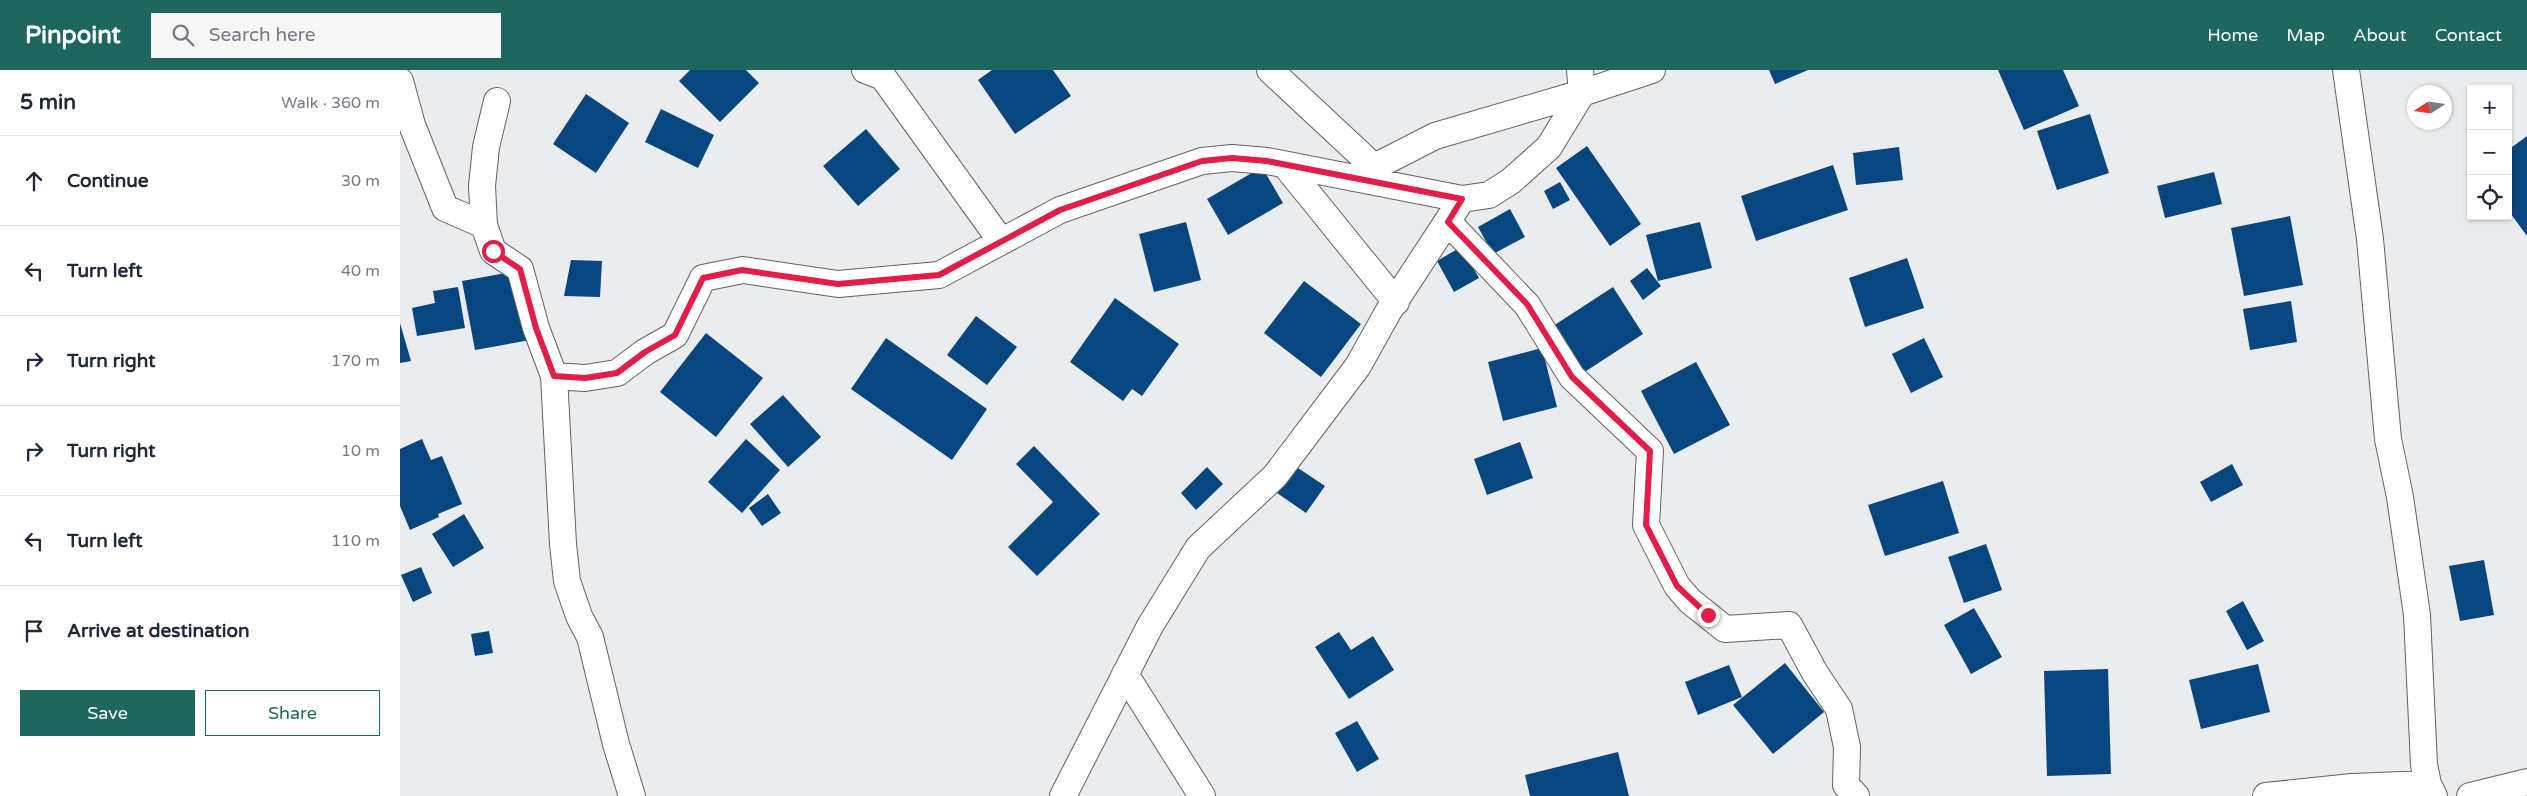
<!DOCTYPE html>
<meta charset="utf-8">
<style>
:root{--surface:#fff;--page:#f6f6f7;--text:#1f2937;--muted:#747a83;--line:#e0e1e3;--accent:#1e675e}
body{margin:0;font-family:"Varela Round",sans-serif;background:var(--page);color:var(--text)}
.controls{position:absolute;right:15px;top:15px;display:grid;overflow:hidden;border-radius:0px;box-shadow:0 1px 4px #0004}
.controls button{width:45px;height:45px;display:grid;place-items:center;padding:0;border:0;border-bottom:1px solid var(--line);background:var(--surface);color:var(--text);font:25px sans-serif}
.compass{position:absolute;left:2007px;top:15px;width:45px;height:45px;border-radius:50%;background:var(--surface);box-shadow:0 1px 4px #0004;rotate:258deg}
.stop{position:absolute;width:15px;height:15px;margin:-11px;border:4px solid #e11d48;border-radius:50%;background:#fff}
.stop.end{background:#e11d48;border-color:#fff;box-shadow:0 1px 5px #0008}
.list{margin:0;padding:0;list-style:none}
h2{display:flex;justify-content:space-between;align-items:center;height:65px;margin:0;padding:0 20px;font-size:21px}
h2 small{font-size:16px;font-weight:400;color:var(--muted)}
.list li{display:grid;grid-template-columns:32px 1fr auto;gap:15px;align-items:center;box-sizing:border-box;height:90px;padding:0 20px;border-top:1px solid var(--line)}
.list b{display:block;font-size:19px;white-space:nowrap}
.list em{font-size:16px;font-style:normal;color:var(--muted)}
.actions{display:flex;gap:10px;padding:15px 20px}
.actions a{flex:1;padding:11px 0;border:1px solid var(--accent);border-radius:0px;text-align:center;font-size:18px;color:var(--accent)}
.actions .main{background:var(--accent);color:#fff}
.icon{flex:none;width:28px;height:28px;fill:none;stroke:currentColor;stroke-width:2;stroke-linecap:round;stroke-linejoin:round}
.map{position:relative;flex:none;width:2127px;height:726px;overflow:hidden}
header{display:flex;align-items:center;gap:30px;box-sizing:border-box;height:70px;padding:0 25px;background:var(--accent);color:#fff}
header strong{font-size:24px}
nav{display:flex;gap:28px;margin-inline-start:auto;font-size:18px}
.search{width:350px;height:45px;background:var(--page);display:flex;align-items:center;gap:12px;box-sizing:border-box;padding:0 18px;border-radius:0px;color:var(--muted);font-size:19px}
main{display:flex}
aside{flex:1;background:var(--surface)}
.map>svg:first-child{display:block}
.building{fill:#08467f}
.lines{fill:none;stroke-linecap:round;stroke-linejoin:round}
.street-casing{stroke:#616264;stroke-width:28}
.street{stroke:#fff;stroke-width:26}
.route{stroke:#e11d48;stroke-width:6}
</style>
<header>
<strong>Pinpoint</strong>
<div class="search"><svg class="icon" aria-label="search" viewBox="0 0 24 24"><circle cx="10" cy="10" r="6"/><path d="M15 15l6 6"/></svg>Search here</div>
<nav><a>Home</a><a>Map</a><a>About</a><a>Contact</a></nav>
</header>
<main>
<aside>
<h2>5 min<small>Walk · 360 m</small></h2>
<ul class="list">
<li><svg class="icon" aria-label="ahead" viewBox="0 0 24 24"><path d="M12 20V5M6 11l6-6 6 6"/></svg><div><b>Continue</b></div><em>30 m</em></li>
<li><svg class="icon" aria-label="left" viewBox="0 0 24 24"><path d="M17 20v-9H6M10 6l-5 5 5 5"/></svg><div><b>Turn left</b></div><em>40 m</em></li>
<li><svg class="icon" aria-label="right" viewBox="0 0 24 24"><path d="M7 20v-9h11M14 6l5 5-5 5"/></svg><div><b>Turn right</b></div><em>170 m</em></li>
<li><svg class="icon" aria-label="right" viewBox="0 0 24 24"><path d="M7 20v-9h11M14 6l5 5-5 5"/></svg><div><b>Turn right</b></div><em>10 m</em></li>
<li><svg class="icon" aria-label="left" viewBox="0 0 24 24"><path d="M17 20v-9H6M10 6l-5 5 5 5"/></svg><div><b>Turn left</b></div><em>110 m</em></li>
<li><svg class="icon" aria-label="arrive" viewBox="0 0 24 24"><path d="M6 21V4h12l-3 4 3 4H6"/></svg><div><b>Arrive at destination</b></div></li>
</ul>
<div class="actions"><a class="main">Save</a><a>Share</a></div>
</aside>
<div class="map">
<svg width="2127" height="726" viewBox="0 0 2127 726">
<rect width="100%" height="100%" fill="#eaecee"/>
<!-- building -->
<path class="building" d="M290 0H346L359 13 320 52 279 11Z
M592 0H653L671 26 615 64 578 10Z
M1369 0H1408L1375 14Z
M1598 0H1663L1679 36 1624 60Z
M186 24 229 53 196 103 153 74Z
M261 39 314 65 298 98 245 72Z
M1690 44 1709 103 1657 120 1637 61Z
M466 59 500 99 458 136 423 96Z
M2127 66V166L2108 140V80Z
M1187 76 1241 154 1210 176 1156 98Z
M1499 77 1503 110 1456 115 1453 83Z
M1433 95 1448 140 1356 171 1341 126Z
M862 97 883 133 828 165 807 129Z
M1814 102 1822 134 1765 148 1757 116Z
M1160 112 1170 130 1153 139 1144 121Z
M1110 139 1125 167 1093 184 1078 157Z
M1890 146 1903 215 1844 226 1831 158Z
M786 152 801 210 754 222 739 164Z
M1300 152 1312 198 1258 211 1246 165Z
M1061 177 1079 208 1054 222 1037 191Z
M1507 188 1524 238 1465 257 1449 208Z
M171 190 202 191 200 227 164 226Z
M1247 198 1261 216 1243 230 1230 211Z
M117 201 130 270 75 280 62 211Z
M904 211 961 254 921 307 864 263Z
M58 217 65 258 17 266 12 238 35 233 33 221Z
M1213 217 1243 264 1180 305 1150 258Z
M715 228 779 274 742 326 732 319 723 331 670 292Z
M1891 231 1897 272 1850 280 1843 239Z
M576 246 617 277 587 315 547 285Z
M0 253 11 291 0 293Z
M306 263 363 308 316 367 260 322Z
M486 268 587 339 552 390 451 319Z
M1524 268 1543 307 1511 323 1492 284Z
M1142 278 1157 337 1103 351 1088 292Z
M1296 292 1330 355 1274 384 1241 321Z
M383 325 421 367 388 397 350 354Z
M22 369 31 390 42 386 62 434 38 444 39 447 10 460 0 436V379Z
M346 369 380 400 342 443 308 412Z
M1120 372 1133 408 1087 425 1074 389Z
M634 376 700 444 637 506 608 477 653 432 616 394Z
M1832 394 1843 415 1811 432 1800 412Z
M895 396 925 416 906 443 877 423Z
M807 397 823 414 796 440 781 423Z
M1543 411 1559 463 1485 486 1468 435Z
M368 424 381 443 362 456 349 438Z
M64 444 84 478 53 497 32 464Z
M1586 474 1602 520 1564 533 1548 487Z
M2084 490 2094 545 2060 551 2049 496Z
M21 497 32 523 13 532 1 505Z
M1843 531 1864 571 1847 580 1826 541Z
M1574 538 1602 587 1571 604 1544 555Z
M89 561 93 583 75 586 71 564Z
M939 562 951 580 973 566 994 600 949 629 915 577Z
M1385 593 1424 642 1373 684 1333 635Z
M1858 594 1870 642 1801 659 1789 610Z
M1329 595 1342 627 1298 645 1285 612Z
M1708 599 1711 704 1647 706 1644 601Z
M957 651 979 689 957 702 935 663Z
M1218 682 1229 726H1130L1125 705Z"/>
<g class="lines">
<!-- street casing -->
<g class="street-casing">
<path id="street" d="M465 0 483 7 601 171
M870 0 974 97
M1946 0 1970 169 1988 369 2000 427 2017 545 2024 695 2028 714 2034 726
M0 11 12 55 45 138 84 155
M97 31 86 77 82 116 84 155 93 181 120 199 136 258 154 306 163 474 167 511 179 546 190 567 216 674 232 726
M885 95 996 232
M953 108 1035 66 1182 23 1180 0
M1048 152 1127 235 1172 307 1250 381 1246 455 1277 516 1290 531 1325 559 1389 555 1415 603 1439 639 1447 677 1446 715 1456 726
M154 306 185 308 217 303 245 282 275 265 303 208 343 200 438 214 539 205 660 140 802 91 832 88 867 91 1062 129
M725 604 802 726
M663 726 750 556 798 478 875 406 958 296 988 242 1062 129 1089 125 1111 111 1149 77 1182 23 1252 0
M1866 726 1952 717 2028 714
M2070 726 2127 712"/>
</g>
<!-- street -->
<use href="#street" class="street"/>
</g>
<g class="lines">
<!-- route -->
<path class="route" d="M93 181 120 199 136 258 154 306 185 308 217 303 245 282 275 265 303 208 342 200 438 214 539 205 660 140 802 91 832 88 867 91 1062 129 1048 152 1127 234 1172 307 1250 381 1246 455 1277 516 1308 545"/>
</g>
</svg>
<div class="controls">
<button>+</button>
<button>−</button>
<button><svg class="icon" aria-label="locate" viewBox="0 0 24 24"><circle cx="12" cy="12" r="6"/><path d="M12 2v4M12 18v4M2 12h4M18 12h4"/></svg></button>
</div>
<svg class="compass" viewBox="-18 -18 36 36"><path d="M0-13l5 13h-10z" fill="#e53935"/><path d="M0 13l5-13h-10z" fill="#747a83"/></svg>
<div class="stop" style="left:93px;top:181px"></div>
<div class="stop end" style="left:1308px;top:545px"></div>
</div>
</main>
